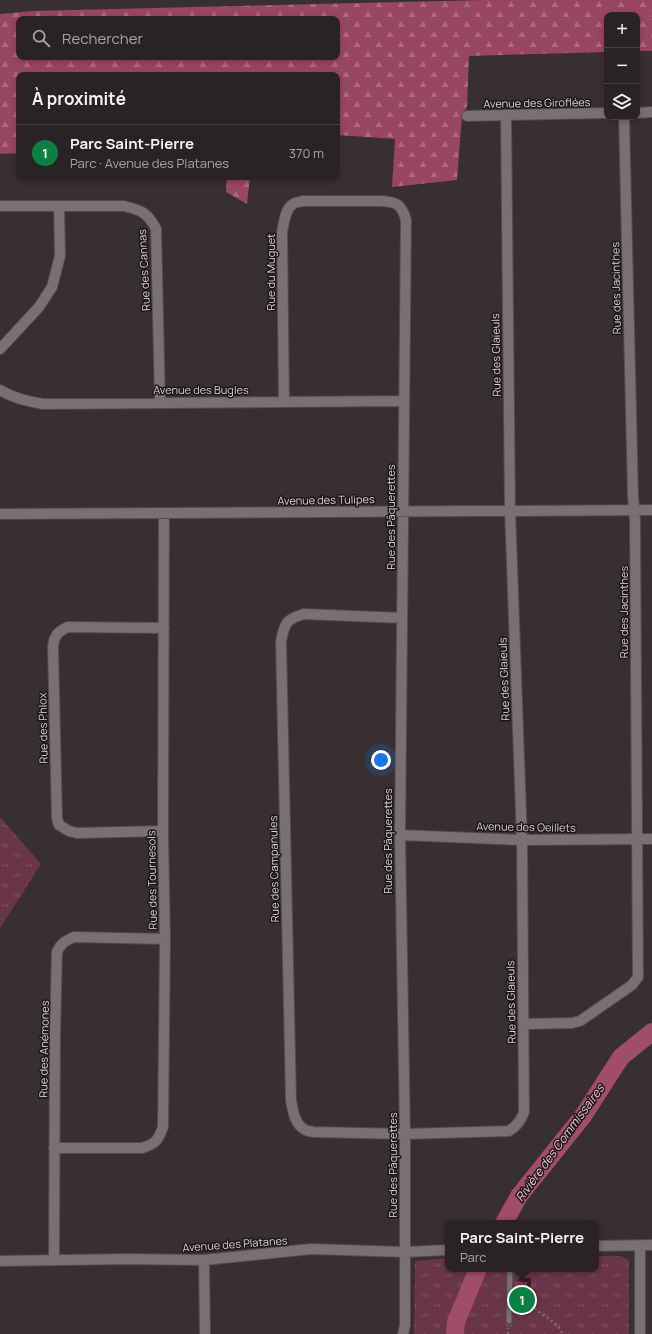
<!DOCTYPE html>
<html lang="fr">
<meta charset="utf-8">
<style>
:root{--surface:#2a2325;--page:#362f32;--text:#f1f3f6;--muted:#a5a4a7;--line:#464042;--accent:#0b8043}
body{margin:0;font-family:Manrope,sans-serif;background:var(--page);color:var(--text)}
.controls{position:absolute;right:12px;top:12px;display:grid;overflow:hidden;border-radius:8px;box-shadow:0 2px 6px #0003}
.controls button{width:36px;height:36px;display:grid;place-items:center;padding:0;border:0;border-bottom:1px solid var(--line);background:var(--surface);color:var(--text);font:20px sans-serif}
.you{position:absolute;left:381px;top:760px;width:14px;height:14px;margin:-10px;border:3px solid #fff;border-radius:50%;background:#1a73e8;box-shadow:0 0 0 6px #1a73e833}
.badge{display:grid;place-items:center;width:26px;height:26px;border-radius:50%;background:var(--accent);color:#fff;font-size:13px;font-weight:700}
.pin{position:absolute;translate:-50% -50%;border:2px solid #fff;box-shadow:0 1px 4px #0006}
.popup{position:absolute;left:445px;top:1220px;width:154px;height:52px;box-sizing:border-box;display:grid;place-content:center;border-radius:8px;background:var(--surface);filter:drop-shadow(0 1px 3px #0005);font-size:13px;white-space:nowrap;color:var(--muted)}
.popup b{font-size:15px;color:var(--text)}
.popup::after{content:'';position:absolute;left:50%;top:100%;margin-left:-8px;border:8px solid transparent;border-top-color:var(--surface)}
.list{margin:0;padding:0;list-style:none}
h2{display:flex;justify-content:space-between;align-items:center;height:52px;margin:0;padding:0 16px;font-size:17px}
h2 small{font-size:13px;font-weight:400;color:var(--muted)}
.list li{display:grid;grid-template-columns:26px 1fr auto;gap:12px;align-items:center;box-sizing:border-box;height:56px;padding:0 16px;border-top:1px solid var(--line)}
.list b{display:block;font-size:15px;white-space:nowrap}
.list p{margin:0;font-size:13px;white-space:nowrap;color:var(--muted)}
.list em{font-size:13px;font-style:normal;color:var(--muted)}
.icon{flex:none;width:22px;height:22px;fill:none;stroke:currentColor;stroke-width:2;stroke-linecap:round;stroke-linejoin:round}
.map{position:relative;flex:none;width:652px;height:1334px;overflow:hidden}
.search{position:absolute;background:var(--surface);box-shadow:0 2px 6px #0003;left:16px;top:16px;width:324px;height:44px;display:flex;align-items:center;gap:10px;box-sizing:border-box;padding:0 14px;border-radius:8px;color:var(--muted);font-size:15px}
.panel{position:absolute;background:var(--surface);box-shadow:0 2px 6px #0003;left:16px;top:72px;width:324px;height:108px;border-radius:8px}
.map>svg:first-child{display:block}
.grass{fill:url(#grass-tufts)}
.forest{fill:url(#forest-firs);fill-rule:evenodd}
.shadow{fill:#0007}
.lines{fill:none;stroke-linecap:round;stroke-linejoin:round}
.river{stroke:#a14c6b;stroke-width:18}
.building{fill:url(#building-back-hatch)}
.lane-casing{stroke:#534c4d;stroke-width:7}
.street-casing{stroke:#534c4d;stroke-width:12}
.path{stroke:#787072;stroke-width:2;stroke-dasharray:2 3;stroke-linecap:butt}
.lane{stroke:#7a6f72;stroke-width:5}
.street{stroke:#7a6f72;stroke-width:10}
.labels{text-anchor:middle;stroke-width:3;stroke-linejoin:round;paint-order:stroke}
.street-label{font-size:11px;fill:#d9d3d4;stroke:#1c1819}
.water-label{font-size:12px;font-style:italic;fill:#f6c5d3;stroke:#1c1819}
</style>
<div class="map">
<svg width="652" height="1334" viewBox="0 0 652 1334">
<defs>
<pattern id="grass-tufts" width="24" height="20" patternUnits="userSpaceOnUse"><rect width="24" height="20" fill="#693648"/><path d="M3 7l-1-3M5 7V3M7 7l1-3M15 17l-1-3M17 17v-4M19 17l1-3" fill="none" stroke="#7e5262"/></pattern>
<pattern id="forest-firs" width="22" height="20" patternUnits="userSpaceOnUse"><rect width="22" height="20" fill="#994564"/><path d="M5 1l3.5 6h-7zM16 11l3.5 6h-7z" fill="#ab6880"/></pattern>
<pattern id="building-back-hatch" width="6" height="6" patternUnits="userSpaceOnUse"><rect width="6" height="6" fill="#813050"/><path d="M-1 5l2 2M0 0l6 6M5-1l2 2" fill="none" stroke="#924d68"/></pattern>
</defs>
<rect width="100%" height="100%" fill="#382f31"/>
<!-- grass -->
<path class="grass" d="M0 817 41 864 0 928Z
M596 1256C605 1257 622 1253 629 1261V1334H414L415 1261 448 1258V1269H596Z"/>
<!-- forest -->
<path class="forest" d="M484 0H652V51H637V15H607V52L469 56 467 107 462 115 457 180 392 187 395 139 337 135V75H19V153L0 154V14L33 11ZM19 19H337V57H19Z
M227 177H250L247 204 226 192Z"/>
<!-- shadow -->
<path class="shadow" d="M520 1278H531V1288L527 1292 516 1282Z"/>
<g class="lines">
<!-- river -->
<path class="river" d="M504 1223 519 1196 583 1116 621 1057 652 1032
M455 1334 456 1322 478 1269"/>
</g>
<!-- building -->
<path class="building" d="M515 1281 527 1282V1294L515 1293Z"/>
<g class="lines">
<!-- lane casing -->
<g class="lane-casing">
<path id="lane" d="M509 1321 510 1269"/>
</g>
<!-- street casing -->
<g class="street-casing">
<path id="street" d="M637 113 652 112
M467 116 607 113
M0 206H124C141 210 148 213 156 229L160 403
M0 349 39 307 52 287 60 256 59 206
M0 390C13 398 27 401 43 404L404 401
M284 402 282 232C284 223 285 209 293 204 295 202 300 202 303 201H382C397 202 402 205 406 220L400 835 405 1134V1326L403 1334
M0 514 652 510
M402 618 304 614C286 619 284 624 281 642L291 1100C293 1110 294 1123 304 1129 306 1131 310 1131 313 1132L405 1134 509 1131C517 1126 521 1121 524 1112L522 840 510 510 506 116
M163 831 77 833 69 831 59 825 57 818 53 647C54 636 58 631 68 627L164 628
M400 835 522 840 652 839
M524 1024 572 1023 580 1021 632 985 638 977 635 521 633 496 624 117
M54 1148H142C155 1144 158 1141 163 1127L165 939 163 831 164 514
M596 1246 652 1245
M640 1246V1334
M54 1260 55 1032 57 952C61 943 65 941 74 937L165 939
M204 1260 205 1334
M0 1261 126 1259 204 1260 311 1249 405 1252 448 1250"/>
</g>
<!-- path -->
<path class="path" d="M517 1301 526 1302 557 1325 563 1334
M508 1334V1328"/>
<!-- lane -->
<use href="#lane" class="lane"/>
<!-- street -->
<use href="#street" class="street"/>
</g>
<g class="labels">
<!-- street labels -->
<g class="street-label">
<text transform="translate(537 103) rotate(-1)" y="4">Avenue des Giroflées</text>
<text transform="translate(144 270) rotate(-93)" y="4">Rue des Cannas</text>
<text transform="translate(271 272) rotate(-90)" y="4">Rue du Muguet</text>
<text transform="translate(616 288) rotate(-91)" y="4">Rue des Jacinthes</text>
<text transform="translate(496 355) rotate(-91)" y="4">Rue des Glaïeuls</text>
<text x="201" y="394">Avenue des Bugles</text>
<text transform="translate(326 500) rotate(-1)" y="4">Avenue des Tulipes</text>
<text transform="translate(391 517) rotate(-90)" y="4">Rue des Pâquerettes</text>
<text transform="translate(624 612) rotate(-90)" y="4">Rue des Jacinthes</text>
<text transform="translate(504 679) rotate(-92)" y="4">Rue des Glaïeuls</text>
<text transform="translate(43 728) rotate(-91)" y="4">Rue des Phlox</text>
<text transform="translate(526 827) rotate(1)" y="4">Avenue des Oeillets</text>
<text transform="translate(388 841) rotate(-90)" y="4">Rue des Pâquerettes</text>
<text transform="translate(274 869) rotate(-91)" y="4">Rue des Campanules</text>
<text transform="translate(152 880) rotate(-91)" y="4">Rue des Tournesols</text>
<text transform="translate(511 1002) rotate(-91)" y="4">Rue des Glaïeuls</text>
<text transform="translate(44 1049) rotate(-89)" y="4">Rue des Anémones</text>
<text transform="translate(393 1165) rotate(-90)" y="4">Rue des Pâquerettes</text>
<text transform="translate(235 1244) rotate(-4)" y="4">Avenue des Platanes</text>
</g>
<!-- water labels -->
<g class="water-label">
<text transform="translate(560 1143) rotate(-54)" y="4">Rivière des Commissaires</text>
</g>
</g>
</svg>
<div class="controls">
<button>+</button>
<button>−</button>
<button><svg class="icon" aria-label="layers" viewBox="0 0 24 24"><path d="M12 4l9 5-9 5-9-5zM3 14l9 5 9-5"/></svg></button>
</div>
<div class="you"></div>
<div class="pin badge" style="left:522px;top:1300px">1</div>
<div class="popup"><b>Parc Saint-Pierre</b>Parc</div>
<div class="search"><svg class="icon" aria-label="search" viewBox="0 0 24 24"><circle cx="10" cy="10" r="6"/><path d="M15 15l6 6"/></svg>Rechercher</div>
<section class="panel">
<h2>À proximité<small></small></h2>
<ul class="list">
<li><span class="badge">1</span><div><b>Parc Saint-Pierre</b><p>Parc · Avenue des Platanes</p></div><em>370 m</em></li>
</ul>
</section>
</div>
